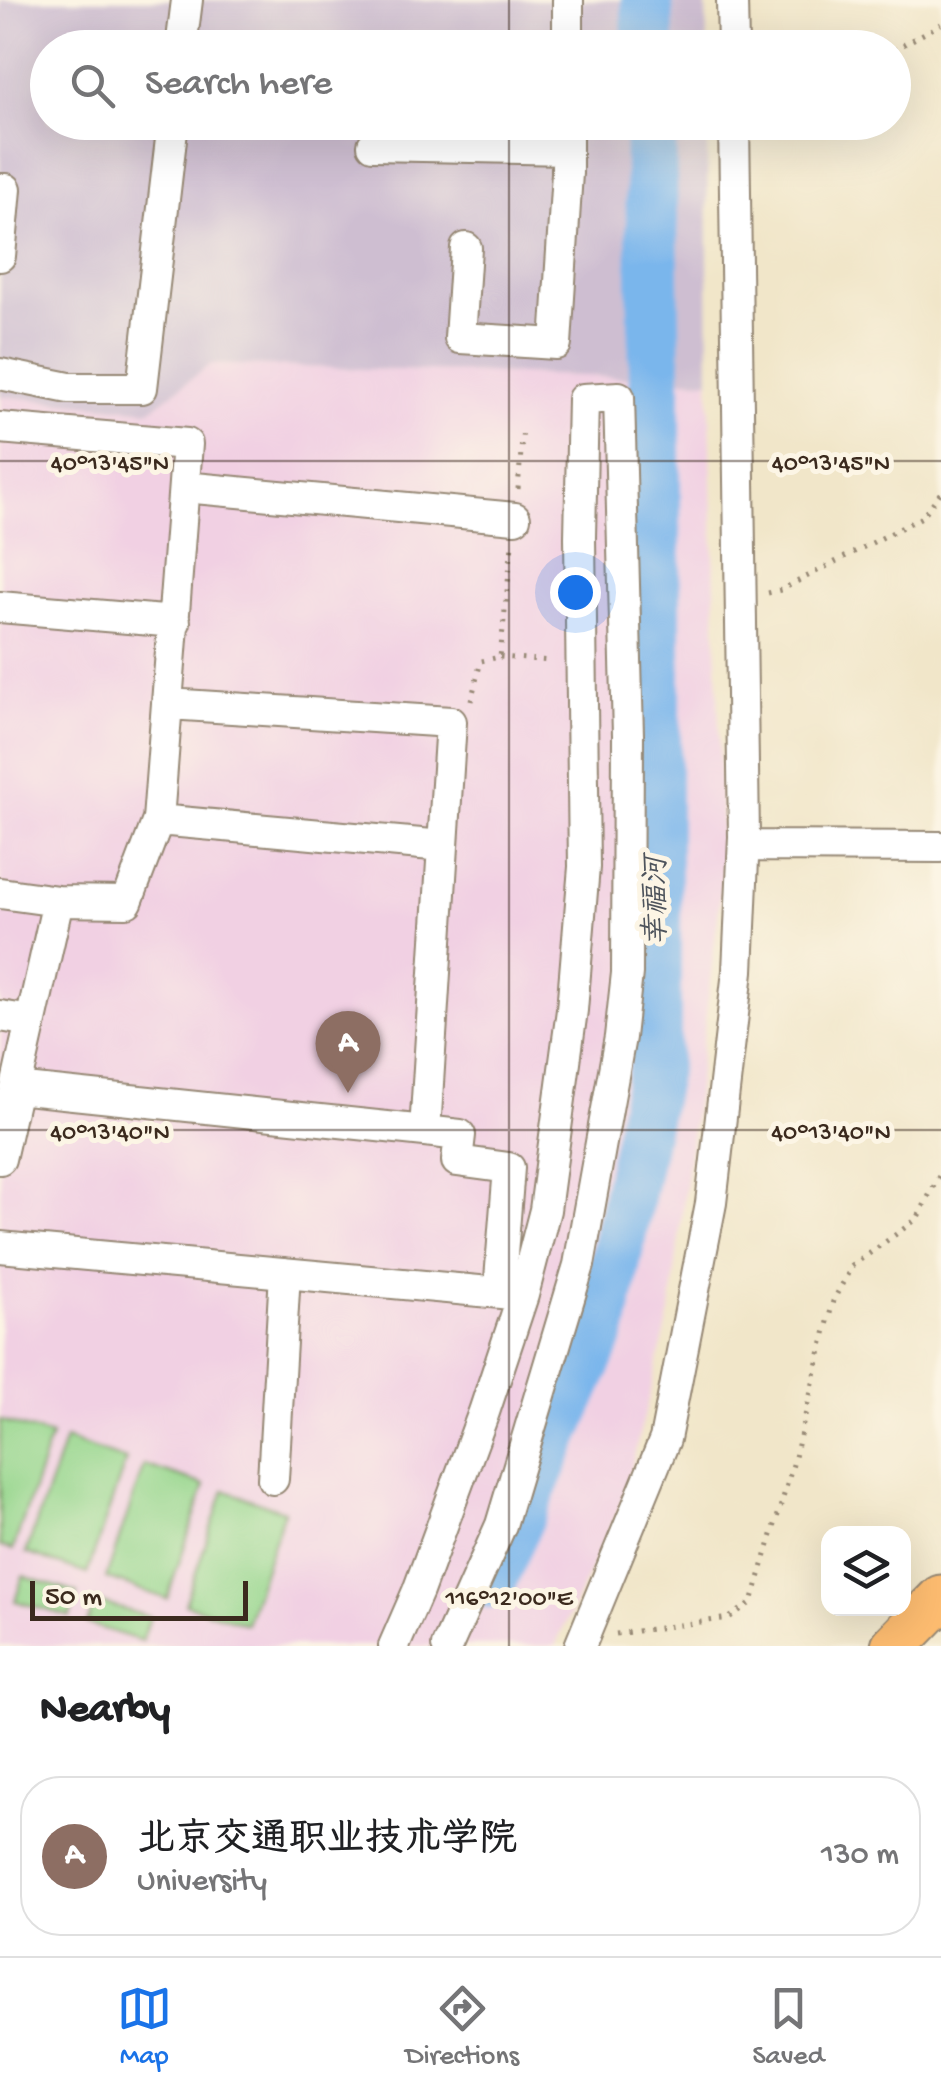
<!DOCTYPE html>
<meta charset="utf-8">
<style>
:root{--surface:#fff;--page:#f6f6f6;--text:#202124;--muted:#757577;--line:#e0e0e0;--accent:#1a73e8}
body{margin:0;font-family:"Gochi Hand","LXGW WenKai TC",sans-serif;background:var(--page);color:var(--text)}
.controls{position:absolute;right:30px;bottom:30px;display:grid;overflow:hidden;border-radius:20px;box-shadow:0 10px 40px #0002}
.controls button{width:90px;height:90px;display:grid;place-items:center;padding:0;border:0;border-bottom:2px solid var(--line);background:var(--surface);color:var(--text);font:50px sans-serif}
.scale{position:absolute;left:30px;bottom:25px;width:218px;box-sizing:border-box;padding-left:10px;border:5px solid #3b2a1e;border-top:0;font-size:28px;line-height:35px;white-space:nowrap;color:#3b2a1e;-webkit-text-stroke:8px #fcf5e5;paint-order:stroke}
.you{position:absolute;left:575px;top:592px;width:35px;height:35px;margin:-25px;border:8px solid #fff;border-radius:50%;background:#1a73e8;box-shadow:0 0 0 15px #1a73e833}
.badge{display:grid;place-items:center;width:65px;height:65px;border-radius:50%;background:var(--accent);color:#fff;font-size:32px;font-weight:700}
.pin{position:absolute;translate:-50% -82px;filter:drop-shadow(0 2px 5px #0008)}
.pin::after{content:'';position:absolute;top:52px;width:35px;height:30px;background:inherit;clip-path:polygon(0 0,100% 0,50% 100%)}
.list{margin:0;padding:0;list-style:none}
h2{display:flex;justify-content:space-between;align-items:center;height:130px;margin:0;padding:0 40px;font-size:42px}
h2 small{font-size:32px;font-weight:400;color:var(--muted)}
.list li{display:grid;grid-template-columns:65px 1fr auto;gap:30px;align-items:center;box-sizing:border-box;height:160px;margin:0 20px 20px;padding:0 20px;border:2px solid var(--line);border-radius:40px}
.list b{display:block;font-size:38px;white-space:nowrap}
.list p{margin:0;font-size:32px;white-space:nowrap;color:var(--muted)}
.list em{font-size:32px;font-style:normal;color:var(--muted)}
.icon{flex:none;width:55px;height:55px;fill:none;stroke:currentColor;stroke-width:2;stroke-linecap:round;stroke-linejoin:round}
.map{position:relative;flex:none;width:941px;height:1646px;overflow:hidden}
.search{position:absolute;background:var(--surface);box-shadow:0 10px 40px #0002;left:30px;right:30px;top:30px;height:110px;display:flex;align-items:center;gap:25px;box-sizing:border-box;padding:0 35px;border-radius:55px;color:var(--muted);font-size:38px}
.sheet{height:310px;background:var(--surface)}
nav{display:flex;justify-content:space-around;align-items:center;box-sizing:border-box;height:140px;border-top:2px solid var(--line);background:var(--surface);font-size:28px;color:var(--muted)}
nav a{display:grid;justify-items:center;gap:5px}
nav .on{color:var(--accent)}
.map>svg:first-child{display:block}
.built{fill:#f1d0e3}
.industrial{fill:#cebed1}
.green{fill:#95d68d;stroke:#688056;stroke-width:2.5}
.lines{fill:none;stroke-linecap:round;stroke-linejoin:round}
.river{stroke:#7ab6ec;stroke-width:52}
.minor-casing{stroke:#968874;stroke-width:34}
.highway-casing{stroke:#968874;stroke-width:49}
.path{stroke:#968874;stroke-width:5;stroke-dasharray:2.5 8;stroke-linecap:butt}
.minor{stroke:#fff;stroke-width:30}
.highway{stroke:#fdbc6f;stroke-width:45}
.ticks{fill:none;stroke:#3b2a1e;stroke-width:2.5;stroke-opacity:0.45}
.labels{text-anchor:middle;stroke-width:10;stroke-linejoin:round;paint-order:stroke}
.water-label{font-size:30px;font-style:italic;fill:#4e545c;stroke:#fcf5e5}
.ticks-label{font-size:25px;text-anchor:middle;fill:#3b2a1e;stroke:#fcf5e5;stroke-width:10;stroke-linejoin:round;paint-order:stroke}
</style>
<div class="map">
<svg width="941" height="1646" viewBox="0 0 941 1646">
<rect width="100%" height="100%" fill="#fcf5e5"/>
<filter id="ink" filterUnits="userSpaceOnUse"><feTurbulence type="fractalNoise" baseFrequency=".01" numOctaves="2"/><feDisplacementMap in="SourceGraphic" scale="20" xChannelSelector="R" yChannelSelector="G"/><feConvolveMatrix kernelMatrix="1 2 1 2 8 2 1 2 1" color-interpolation-filters="sRGB"/></filter>
<filter id="wash" filterUnits="userSpaceOnUse"><feTurbulence type="fractalNoise" baseFrequency=".0048" numOctaves="4" result="noise"/><feDisplacementMap in="SourceGraphic" scale="40" xChannelSelector="R" yChannelSelector="G"/><feGaussianBlur stdDeviation="2.25" result="paint"/><feColorMatrix in="noise" values="0 0 0 0 0 0 0 0 0 0 0 0 0 0 0 0 0 1.4 0 .05"/><feComposite in="paint" operator="in"/></filter>
<g filter="url(#wash)">
<rect width="100%" height="100%" fill="#f1e6c9"/>
<!-- built -->
<path class="built" d="M211 364 709 380 723 874 670 1313 623 1500 555 1646H0V396L150 410Z"/>
<!-- industrial -->
<path class="industrial" d="M0 0H706L707 47 48 48V122L707 123 709 380 211 364 150 410 0 396Z"/>
<!-- green -->
<path class="green" d="M0 1420 51 1436 13 1550 0 1546Z
M65 1439 126 1460 87 1574 26 1553Z
M144 1465 205 1485 167 1599 106 1578Z
M224 1490 284 1511 246 1624 185 1604Z
M23 1576 77 1593 70 1617 15 1601Z
M95 1601 150 1617 142 1641 87 1624Z"/>
<g class="lines">
<!-- river -->
<path class="river" d="M647 0 648 48
M490 1582 601 1329 655 1065V374L650 122"/>
</g>
</g>
<g filter="url(#ink)">
<g class="lines">
<!-- minor casing -->
<g class="minor-casing">
<path id="minor" d="M732 0 733 48
M181 48 187 0
M568 48V0
M373 145 567 149
M0 189H6L0 256
M466 248 460 338 556 344 567 173V122
M0 374 69 388H142L173 122
M0 428 187 444 158 820 127 902 58 901 0 1159
M184 487 515 518
M0 607 175 622
M168 704 451 722 443 846
M744 846 941 847
M0 893 58 901
M0 1016 31 1021
M16 1088 425 1131 443 846 158 820
M425 1131 460 1135 457 1161 509 1168 499 1292
M0 1247 523 1295
M273 1479 285 1273
M394 1646 418 1591 484 1412 523 1295 545 1210 572 1010 584 867 580 537 583 399 619 397 628 735 627 973 620 1037 579 1265 501 1525 447 1646
M580 1646 665 1439 711 1203 738 971 744 837 734 122"/>
</g>
<!-- highway casing -->
<g class="highway-casing">
<path id="highway" d="M894 1646 941 1598"/>
</g>
<!-- path -->
<path class="path" d="M894 50 941 24
M518 489 523 427
M768 593 781 590 922 517 941 492
M500 657 552 661
M471 701 481 661 500 657 512 545
M616 1634 729 1618 752 1602 794 1461 833 1301 852 1266 917 1219 941 1172"/>
<!-- minor -->
<use href="#minor" class="minor"/>
<!-- highway -->
<use href="#highway" class="highway"/>
</g>
</g>
<!-- ticks -->
<path class="ticks" d="M509 0V48M509 122V1646M0 461H941M0 1130H941"/>
<g class="labels">
<!-- water labels -->
<g class="water-label">
<text transform="translate(654 901) rotate(-90)" y="10">幸福河</text>
</g>
</g>
<g class="ticks-label">
<text x="110" y="470">40°13'45"N</text>
<text x="831" y="470">40°13'45"N</text>
<text x="110" y="1139">40°13'40"N</text>
<text x="831" y="1139">40°13'40"N</text>
<text x="509" y="1605">116°12'00"E</text>
</g>
</svg>
<div class="controls">
<button><svg class="icon" aria-label="layers" viewBox="0 0 24 24"><path d="M12 4l9 5-9 5-9-5zM3 14l9 5 9-5"/></svg></button>
</div>
<div class="scale">50 m</div>
<div class="you"></div>
<div class="pin badge" style="left:348px;top:1093px;background:#8d6e63">A</div>
<div class="search"><svg class="icon" aria-label="search" viewBox="0 0 24 24"><circle cx="10" cy="10" r="6"/><path d="M15 15l6 6"/></svg>Search here</div>
</div>
<section class="sheet">
<h2>Nearby<small></small></h2>
<ul class="list">
<li><span class="badge" style="background:#8d6e63">A</span><div><b>北京交通职业技术学院</b><p>University</p></div><em>130 m</em></li>
</ul>
</section>
<nav>
<a class="on"><svg class="icon" aria-label="map" viewBox="0 0 24 24"><path d="M3 6l6-2 6 2 6-2v14l-6 2-6-2-6 2zM9 4v14M15 6v14"/></svg>Map</a>
<a><svg class="icon" aria-label="directions" viewBox="0 0 24 24"><path d="M12 3l9 9-9 9-9-9zM9 14v-3h6M13 9l2 2-2 2"/></svg>Directions</a>
<a><svg class="icon" aria-label="saved" viewBox="0 0 24 24"><path d="M7 4h10v16l-5-4-5 4z"/></svg>Saved</a>
</nav>
